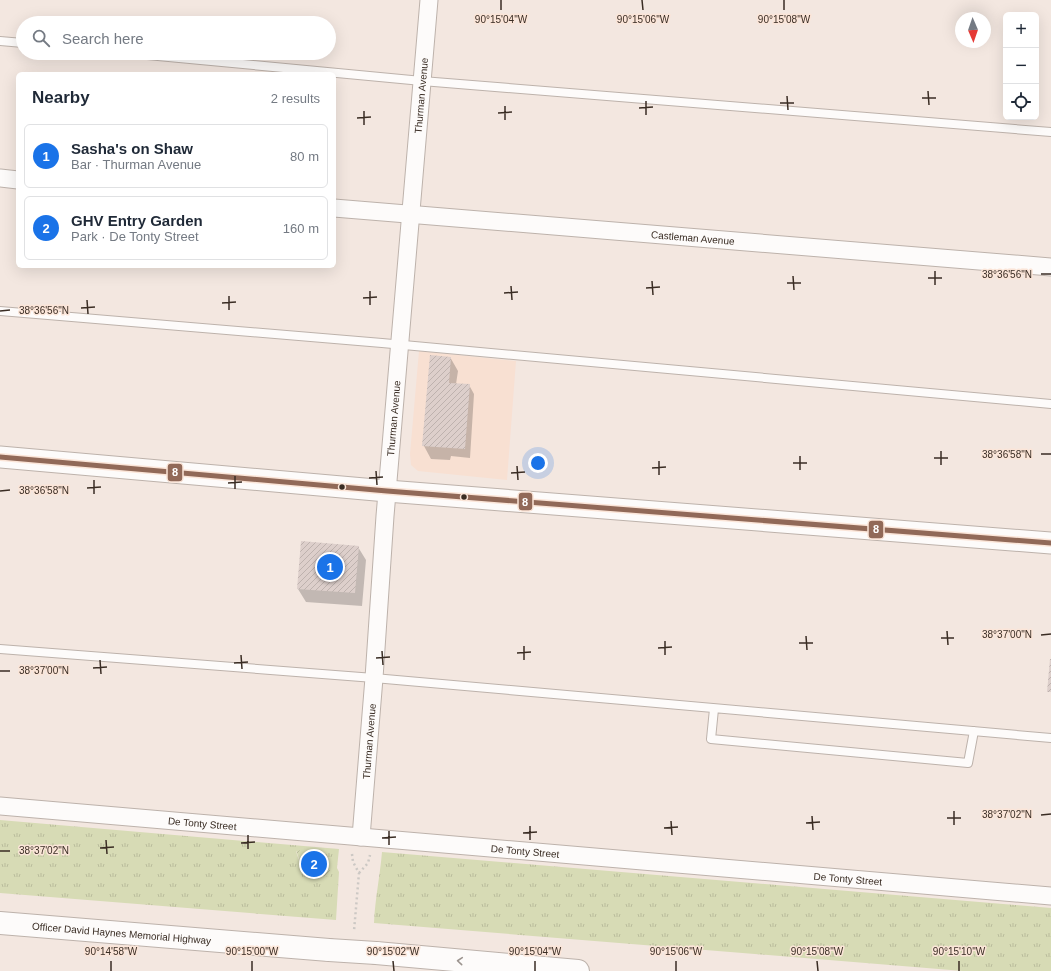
<!DOCTYPE html>
<meta charset="utf-8">
<style>
:root{--surface:#fff;--page:#f6f6f7;--text:#1f2937;--muted:#747a83;--line:#e0e1e3;--accent:#1a73e8}
body{margin:0;font-family:Helvetica,sans-serif;background:var(--page);color:var(--text)}
.controls{position:absolute;right:12px;top:12px;display:grid;overflow:hidden;border-radius:6px;box-shadow:0 4px 16px #0002}
.controls button{width:36px;height:36px;display:grid;place-items:center;padding:0;border:0;border-bottom:1px solid var(--line);background:var(--surface);color:var(--text);font:20px sans-serif}
.compass{position:absolute;left:955px;top:12px;width:36px;height:36px;border-radius:50%;background:var(--surface);box-shadow:0 4px 16px #0002;rotate:178deg}
.you{position:absolute;left:538px;top:463px;width:14px;height:14px;margin:-10px;border:3px solid #fff;border-radius:50%;background:#1a73e8;box-shadow:0 0 0 6px #1a73e833}
.badge{display:grid;place-items:center;width:26px;height:26px;border-radius:50%;background:var(--accent);color:#fff;font-size:13px;font-weight:700}
.pin{position:absolute;translate:-50% -50%;border:2px solid #fff;box-shadow:0 1px 4px #0006}
.list{margin:0;padding:0;list-style:none}
h2{display:flex;justify-content:space-between;align-items:center;height:52px;margin:0;padding:0 16px;font-size:17px}
h2 small{font-size:13px;font-weight:400;color:var(--muted)}
.list li{display:grid;grid-template-columns:26px 1fr auto;gap:12px;align-items:center;box-sizing:border-box;height:64px;margin:0 8px 8px;padding:0 8px;border:1px solid var(--line);border-radius:6px}
.list b{display:block;font-size:15px;white-space:nowrap}
.list p{margin:0;font-size:13px;white-space:nowrap;color:var(--muted)}
.list em{font-size:13px;font-style:normal;color:var(--muted)}
.icon{flex:none;width:22px;height:22px;fill:none;stroke:currentColor;stroke-width:2;stroke-linecap:round;stroke-linejoin:round}
.map{position:relative;flex:none;width:1051px;height:971px;overflow:hidden}
.search{position:absolute;background:var(--surface);box-shadow:0 4px 16px #0002;left:16px;top:16px;width:320px;height:44px;display:flex;align-items:center;gap:10px;box-sizing:border-box;padding:0 14px;border-radius:22px;color:var(--muted);font-size:15px}
.panel{position:absolute;background:var(--surface);box-shadow:0 4px 16px #0002;left:16px;top:72px;width:320px;height:196px;border-radius:6px}
.map>svg:first-child{display:block}
.built{fill:#f8e0d2}
.grass{fill:url(#grass-tufts);fill-rule:evenodd}
.garden{fill:url(#garden-furrows)}
.shadow{fill:#0003}
.building{fill:url(#building-hatch)}
.lines{fill:none;stroke-linecap:round;stroke-linejoin:round}
.service-casing{stroke:#bdb2ab;stroke-width:10}
.minor-casing{stroke:#bdb2ab;stroke-width:19}
.tertiary-casing{stroke:#bdb2ab;stroke-width:23}
.motorway-casing{stroke:#bdb2ab;stroke-width:24}
.path{stroke:#ccc8c4;stroke-width:2.5;stroke-dasharray:2 3;stroke-linecap:butt}
.service{stroke:#fdfbfa;stroke-width:8}
.minor{stroke:#fdfbfa;stroke-width:17}
.tertiary{stroke:#fdfbfa;stroke-width:21}
.motorway{stroke:#fdfbfa;stroke-width:22}
.motorway-bridge-casing{stroke:#bdb2ab;stroke-width:24;stroke-linecap:butt}
.motorway-bridge{stroke:#fdfbfa;stroke-width:22}
.bus-1-casing{stroke:#fbe5d8;stroke-width:8}
.bus-1{stroke:#916958;stroke-width:5}
.oneway{stroke:#9c948f}
.ticks{fill:none;stroke:#3a2d24;stroke-width:1.5}
.bus-dot{fill:#3a2d24;stroke:#fbe5d8;stroke-width:1.5}
.labels{text-anchor:middle;stroke-width:3;stroke-linejoin:round;paint-order:stroke}
.street-label{font-size:10px;fill:#3a2d24;stroke:#fbe5d8}
.ticks-label{font-size:10px;text-anchor:middle;fill:#3a2d24;stroke:#fbe5d8;stroke-width:3;stroke-linejoin:round;paint-order:stroke}
.line-badge{stroke:#fbe5d8;stroke-width:1.5}
.badge-label{font-size:11px;text-anchor:middle;font-weight:bold;fill:#fff}
</style>
<div class="map">
<svg width="1051" height="971" viewBox="0 0 1051 971">
<defs>
<pattern id="grass-tufts" width="24" height="20" patternUnits="userSpaceOnUse"><rect width="24" height="20" fill="#d7dbb5"/><path d="M3 7l-1-3M5 7V3M7 7l1-3M15 17l-1-3M17 17v-4M19 17l1-3" fill="none" stroke="#b9bc9c"/></pattern>
<pattern id="garden-furrows" width="10" height="10" patternUnits="userSpaceOnUse"><rect width="10" height="10" fill="#d7dbb5"/><path d="M-1 1l2-2M0 10L10 0M9 11l2-2" fill="none" stroke="#b9bc9c"/></pattern>
<pattern id="building-hatch" width="6" height="6" patternUnits="userSpaceOnUse"><rect width="6" height="6" fill="#ddcfcb"/><path d="M-1 1l2-2M0 6l6-6M5 7l2-2" fill="none" stroke="#beb2ae"/></pattern>
</defs>
<rect width="100%" height="100%" fill="#f3e7e0"/>
<!-- built -->
<path class="built" d="M419 351 516 361 507 480 418 471 411 465 410 454Z"/>
<!-- grass -->
<path class="grass" d="M0 820 339 849 337 868 339 872 336 920 0 893ZM296 851 321 853 322 858 325 863 315 876C305 870 299 863 296 851Z
M382 852 1051 908V971H963L374 923C375 899 380 876 382 852Z"/>
<!-- garden -->
<path class="garden" d="M296 850 321 853C322 859 324 862 330 865V877C310 875 302 871 296 850Z"/>
<!-- shadow -->
<path class="shadow" d="M450 357 458 371 456 384 469 385 474 394 470 458 451 456 450 460 431 459 424 446Z
M358 547 366 560 362 606 306 602 298 589Z"/>
<!-- building -->
<path class="building" d="M430 355 451 357 449 383 470 384 465 449 422 446Z
M301 541 359 546 355 593 297 589Z
M1050 659H1051V692H1047Z"/>
<g class="lines">
<!-- service casing -->
<g class="service-casing">
<path id="service" d="M0 41 23 43
M126 53 422 81 1051 132
M0 311 382 343 1051 404
M0 649 374 678 1051 738
M714 709 711 739 968 763 974 731"/>
</g>
<!-- minor casing -->
<g class="minor-casing">
<g id="minor">
<path d="M0 178 18 180"/>
<path id="s1" d="M334 208 1051 267"/>
<path id="s2" d="M0 806 1051 896"/>
<path id="s3" d="M361 837 374 678 385 516 429 0"/>
</g>
</g>
<!-- tertiary casing -->
<g class="tertiary-casing">
<path id="tertiary" d="M0 457 387 491 1051 543"/>
</g>
<!-- motorway casing -->
<g class="motorway-casing">
<g id="motorway">
<path id="s4" d="M0 923 329 950"/>
<path d="M376 953 578 971"/>
</g>
</g>
<!-- path -->
<path class="path" d="M352 854 353 862 359 873 354 931
M359 873 368 863 370 855"/>
<!-- service -->
<use href="#service" class="service"/>
<!-- minor -->
<use href="#minor" class="minor"/>
<!-- tertiary -->
<use href="#tertiary" class="tertiary"/>
<!-- motorway -->
<use href="#motorway" class="motorway"/>
<!-- motorway-bridge casing -->
<g class="motorway-bridge-casing">
<path id="motorway-bridge" d="M329 950 376 953"/>
</g>
<!-- motorway-bridge -->
<use href="#motorway-bridge" class="motorway-bridge"/>
<!-- bus-1 casing -->
<g class="bus-1-casing">
<path id="bus-1" d="M0 457 387 491 1051 543"/>
</g>
<!-- bus-1 -->
<use href="#bus-1" class="bus-1"/>
</g>
<!-- one-way arrows -->
<defs><path id="oneway-chevron" d="M-2-3.5L2.5 0L-2 3.5" fill="none" stroke-width="1.6" stroke-linecap="round" stroke-linejoin="round"/></defs>
<use class="oneway" href="#oneway-chevron" transform="translate(460 961) rotate(-175)"/>
<!-- ticks -->
<path class="ticks" d="M501 0V10M642 0 643 10M784 0V10M928 91 929 105M787 96 788 110M922 98H936M646 101V115M780 103H794M505 106V120M639 108 653 107M364 111V125M498 113 512 112M357 118 371 117M935 271V285M1041 274H1051M793 276 794 290M928 278H942M652 281 653 295M787 283H801M511 286 512 300M646 288 660 287M370 291V305M504 293 518 292M229 296V310M363 298 377 297M87 300 88 314M222 303 236 302M81 308 95 307M0 311 10 310M941 451V465M1041 454H1051M800 456V470M934 458H948M659 461V475M793 463H807M517 466 518 480M652 468 666 467M376 471 377 485M511 473 525 472M235 476V489M369 478 383 477M94 480V494M228 483 242 482M87 488 101 487M0 491 10 490M947 631 948 645M1041 635 1051 634M806 636 807 650M941 638H954M665 641V655M799 643H813M524 646V660M658 648 672 647M382 651 383 665M517 653 531 652M241 655 242 669M376 658 390 657M100 660 101 674M234 663 248 662M93 668 107 667M0 671H10M954 811V825M1041 815 1051 814M812 816 813 830M947 818H961M671 821 672 835M806 823 820 822M530 826V840M664 828 678 827M389 831V845M523 833 537 832M248 835V849M382 838 396 837M106 840 107 854M241 843 255 842M100 848 114 847M0 851H10M111 961V971M252 961V971M393 961 394 971M535 961V971M676 961V971M817 961 818 971M959 961V971"/>
<!-- markers -->
<g class="bus-dot">
<circle cx="342" cy="487" r="3.5"/>
<circle cx="464" cy="497" r="3.5"/>
</g>
<g class="labels">
<!-- street labels -->
<g class="street-label">
<text dy="4" stroke="none"><textPath href="#s3" startOffset="744">Thurman Avenue</textPath></text>
<text dy="4" stroke="none"><textPath href="#s1" startOffset="360">Castleman Avenue</textPath></text>
<text dy="4" stroke="none"><textPath href="#s3" startOffset="420">Thurman Avenue</textPath></text>
<text dy="4" stroke="none"><textPath href="#s3" startOffset="96">Thurman Avenue</textPath></text>
<text dy="4" stroke="none"><textPath href="#s2" startOffset="203">De Tonty Street</textPath></text>
<text dy="4" stroke="none"><textPath href="#s2" startOffset="527">De Tonty Street</textPath></text>
<text dy="4" stroke="none"><textPath href="#s2" startOffset="851">De Tonty Street</textPath></text>
<text dy="4" stroke="none"><textPath href="#s4" startOffset="122">Officer David Haynes Memorial Highway</textPath></text>
</g>
</g>
<g class="ticks-label">
<text x="501" y="23">90°15'04"W</text>
<text x="643" y="23">90°15'06"W</text>
<text x="784" y="23">90°15'08"W</text>
<text x="1007" y="278">38°36'56"N</text>
<text x="44" y="314">38°36'56"N</text>
<text x="1007" y="458">38°36'58"N</text>
<text x="44" y="494">38°36'58"N</text>
<text x="1007" y="638">38°37'00"N</text>
<text x="44" y="674">38°37'00"N</text>
<text x="1007" y="818">38°37'02"N</text>
<text x="44" y="854">38°37'02"N</text>
<text x="111" y="955">90°14'58"W</text>
<text x="252" y="955">90°15'00"W</text>
<text x="393" y="955">90°15'02"W</text>
<text x="535" y="955">90°15'04"W</text>
<text x="676" y="955">90°15'06"W</text>
<text x="817" y="955">90°15'08"W</text>
<text x="959" y="955">90°15'10"W</text>
</g>
<g class="line-badge">
<rect x="167" y="463" width="16" height="19" rx="4" fill="#916958"/>
<rect x="518" y="492" width="15" height="19" rx="4" fill="#916958"/>
<rect x="868" y="520" width="16" height="19" rx="4" fill="#916958"/>
</g>
<g class="badge-label">
<text x="175" y="476">8</text>
<text x="525" y="506">8</text>
<text x="876" y="533">8</text>
</g>
</svg>
<div class="controls">
<button>+</button>
<button>−</button>
<button><svg class="icon" aria-label="locate" viewBox="0 0 24 24"><circle cx="12" cy="12" r="6"/><path d="M12 2v4M12 18v4M2 12h4M18 12h4"/></svg></button>
</div>
<svg class="compass" viewBox="-18 -18 36 36"><path d="M0-13l5 13h-10z" fill="#e53935"/><path d="M0 13l5-13h-10z" fill="#747a83"/></svg>
<div class="you"></div>
<div class="pin badge" style="left:330px;top:567px">1</div>
<div class="pin badge" style="left:314px;top:864px">2</div>
<div class="search"><svg class="icon" aria-label="search" viewBox="0 0 24 24"><circle cx="10" cy="10" r="6"/><path d="M15 15l6 6"/></svg>Search here</div>
<section class="panel">
<h2>Nearby<small>2 results</small></h2>
<ul class="list">
<li><span class="badge">1</span><div><b>Sasha's on Shaw</b><p>Bar · Thurman Avenue</p></div><em>80 m</em></li>
<li><span class="badge">2</span><div><b>GHV Entry Garden</b><p>Park · De Tonty Street</p></div><em>160 m</em></li>
</ul>
</section>
</div>
